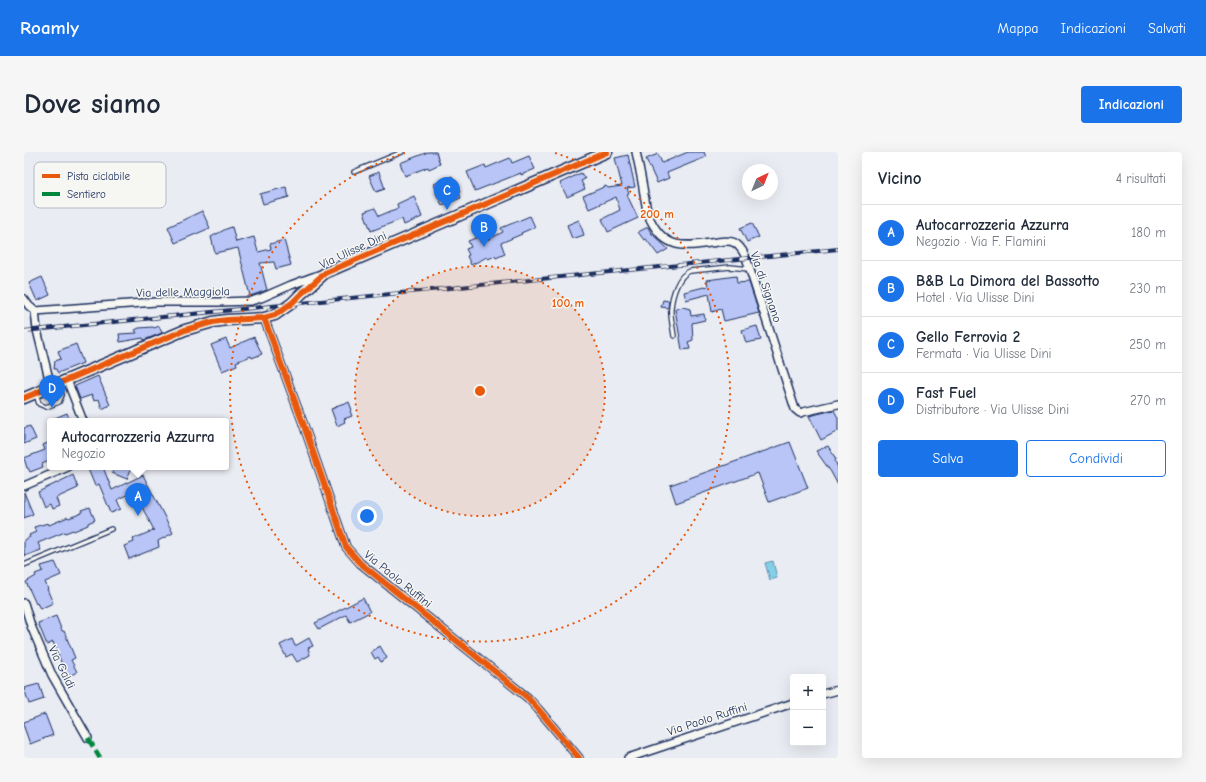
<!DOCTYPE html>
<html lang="it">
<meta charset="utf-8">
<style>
:root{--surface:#fff;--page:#f6f6f7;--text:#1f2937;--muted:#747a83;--line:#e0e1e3;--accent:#1a73e8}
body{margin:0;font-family:"Comic Neue",sans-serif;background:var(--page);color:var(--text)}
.controls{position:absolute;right:12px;bottom:12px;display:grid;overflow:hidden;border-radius:4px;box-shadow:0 4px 16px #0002}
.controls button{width:36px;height:36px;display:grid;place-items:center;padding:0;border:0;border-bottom:1px solid var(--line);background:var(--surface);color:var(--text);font:20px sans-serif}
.compass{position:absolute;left:718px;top:12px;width:36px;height:36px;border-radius:50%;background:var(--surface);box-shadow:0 4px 16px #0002;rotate:43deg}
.you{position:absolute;left:343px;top:364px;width:14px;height:14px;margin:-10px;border:3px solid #fff;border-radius:50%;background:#1a73e8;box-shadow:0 0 0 6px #1a73e833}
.badge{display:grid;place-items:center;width:26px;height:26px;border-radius:50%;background:var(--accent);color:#fff;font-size:13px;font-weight:700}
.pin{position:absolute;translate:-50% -33px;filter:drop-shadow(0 1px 2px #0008)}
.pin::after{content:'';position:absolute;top:21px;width:14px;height:12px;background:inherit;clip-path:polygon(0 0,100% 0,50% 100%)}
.popup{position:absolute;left:23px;top:266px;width:182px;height:52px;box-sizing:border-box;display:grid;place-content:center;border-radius:4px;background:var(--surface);filter:drop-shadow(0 1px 3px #0005);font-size:13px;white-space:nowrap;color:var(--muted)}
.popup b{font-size:15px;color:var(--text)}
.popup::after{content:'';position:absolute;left:50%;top:100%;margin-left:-8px;border:8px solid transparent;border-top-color:var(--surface)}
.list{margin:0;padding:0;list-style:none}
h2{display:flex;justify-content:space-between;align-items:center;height:52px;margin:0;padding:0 16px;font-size:17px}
h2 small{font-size:13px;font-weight:400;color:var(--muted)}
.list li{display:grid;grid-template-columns:26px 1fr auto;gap:12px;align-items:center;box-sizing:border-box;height:56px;padding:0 16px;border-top:1px solid var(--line)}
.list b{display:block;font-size:15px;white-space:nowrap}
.list p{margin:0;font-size:13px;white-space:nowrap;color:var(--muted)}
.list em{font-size:13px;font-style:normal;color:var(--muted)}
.actions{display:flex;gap:8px;padding:12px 16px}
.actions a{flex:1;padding:9px 0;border:1px solid var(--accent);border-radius:4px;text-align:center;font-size:14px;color:var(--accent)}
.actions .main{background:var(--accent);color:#fff}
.map{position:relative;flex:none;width:814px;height:606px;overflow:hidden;border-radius:4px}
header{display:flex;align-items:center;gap:24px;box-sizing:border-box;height:56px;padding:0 20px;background:var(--accent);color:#fff}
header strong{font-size:19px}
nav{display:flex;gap:22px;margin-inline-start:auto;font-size:14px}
.intro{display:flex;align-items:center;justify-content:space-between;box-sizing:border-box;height:96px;padding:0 24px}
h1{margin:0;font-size:28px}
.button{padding:10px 18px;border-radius:4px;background:var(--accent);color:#fff;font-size:14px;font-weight:700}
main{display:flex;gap:24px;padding:0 24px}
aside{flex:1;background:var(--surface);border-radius:4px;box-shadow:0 4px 16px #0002}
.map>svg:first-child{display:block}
.water{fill:#85cfe6;stroke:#5b8fb0}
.building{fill:#b8c5f6;stroke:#1b2f5e}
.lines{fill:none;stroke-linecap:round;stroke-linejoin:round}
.lane-casing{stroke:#1b2f5e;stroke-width:6}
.street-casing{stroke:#1b2f5e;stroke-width:10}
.secondary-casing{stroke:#1b2f5e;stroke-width:13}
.lane{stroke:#f6f6f2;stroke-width:3.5}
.street{stroke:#f6f6f2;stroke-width:7}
.secondary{stroke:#f6f6f2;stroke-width:10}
.rail-casing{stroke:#1b2f5e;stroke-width:4}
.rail{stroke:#f6f6f2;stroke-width:2.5;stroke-dasharray:8;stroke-linecap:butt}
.quiet{stroke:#00873e;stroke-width:5;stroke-dasharray:10 5;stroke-linecap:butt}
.cycleway-casing{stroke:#f6f6f2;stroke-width:8}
.cycleway{stroke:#e8590c;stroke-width:6}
.ring{fill:none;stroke:#e8590c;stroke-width:2;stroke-dasharray:2 4}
.labels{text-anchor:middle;stroke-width:3;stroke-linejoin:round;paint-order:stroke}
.street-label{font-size:12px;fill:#1b2f5e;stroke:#f6f6f2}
.key{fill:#f6f6f2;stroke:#b4bac6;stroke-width:1}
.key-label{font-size:11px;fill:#1b2f5e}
.centre{fill:#e8590c;stroke:#f6f6f2;stroke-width:2}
.ring-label{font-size:12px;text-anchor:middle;font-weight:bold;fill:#e8590c;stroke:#f6f6f2;stroke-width:3;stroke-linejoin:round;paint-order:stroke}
</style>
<header>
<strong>Roamly</strong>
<nav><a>Mappa</a><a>Indicazioni</a><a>Salvati</a></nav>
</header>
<div class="intro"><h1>Dove siamo</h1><a class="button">Indicazioni</a></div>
<main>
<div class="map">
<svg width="814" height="606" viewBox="0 0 814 606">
<rect width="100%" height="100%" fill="#eaecf3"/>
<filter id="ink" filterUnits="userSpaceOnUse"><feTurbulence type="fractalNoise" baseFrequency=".025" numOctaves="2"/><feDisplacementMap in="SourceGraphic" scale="8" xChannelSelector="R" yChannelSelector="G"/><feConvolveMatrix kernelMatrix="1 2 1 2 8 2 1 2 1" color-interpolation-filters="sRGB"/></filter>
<g filter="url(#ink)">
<!-- water -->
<path class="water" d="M749 409 753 426 746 428 741 411Z"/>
<!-- building -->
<path class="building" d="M404 0H412L416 12 405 17 404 15 381 24 376 11Z
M664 0H680L682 5 643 21 645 26 633 31 622 7 634 2 638 11Z
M604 3 611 35 603 36 605 42 603 43 614 66 584 80 578 67 596 58 592 45 565 57 559 44 582 34 584 36 598 34 591 6Z
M505 4 511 17 497 23V21L451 39 443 20 461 13 462 16 486 6 488 11Z
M355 20 361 37 352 40 345 24Z
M557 21 561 27 557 29 561 37 543 45 536 31Z
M428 24 436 40H435L437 46 418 53 412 41H413L410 32Z
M262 35 265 45 239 52 236 42Z
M390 44 398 65 380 73 378 67 347 79 340 60 351 56 355 64 374 56 373 52Z
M178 59 186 76 151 91 144 75Z
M506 64 511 75 497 81 498 82 477 91 481 102 472 106 471 104 464 107 463 105 447 113 443 104 445 103 442 97 447 95 444 89 454 85 457 91 479 80 477 76Z
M555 68 560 83 548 87 543 73Z
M728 71 735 85 723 90 716 76Z
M208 75 212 90 230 85 234 100 247 97 246 92 260 88 267 113 252 117 250 110 236 111 243 138 226 144 214 96 191 101 187 85 202 77Z
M624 75 627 81 644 97 634 103 622 87 620 88 614 80Z
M712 124 713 131 725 130 735 161 700 169 697 157 688 160 685 142 662 148 660 140 684 134 683 128Z
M18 125 26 143 13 149 5 131Z
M639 148 645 149 644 156 637 155Z
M659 155 666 157 667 164 680 162 681 168 668 171 669 188 664 190 666 197 658 198 651 157Z
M135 174 138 181 120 188 119 186 96 190 95 182 113 181 111 178 115 176 129 175 130 176Z
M733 174 737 188 722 191 718 178Z
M230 185 238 202 228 206 227 204 212 210 213 213 198 219 187 193 202 187 206 196Z
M52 192 59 211 34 221 32 217H30L31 209 37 207 34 199Z
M74 224 86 253 78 257 75 247 70 249 68 243 56 247 51 234Z
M325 250 328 258 326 259 328 264 320 267 321 270 313 274 307 257 313 255 312 254 320 251 321 252Z
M810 258 814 266V279L797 288 785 264Z
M43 261 46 269H24Z
M6 274 12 287 0 292V276Z
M26 290V310L25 309 18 312 19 315 6 320 4 316H3L0 306 21 298 19 293Z
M766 290 784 336 745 350 734 321 652 351 646 333Z
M804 294 812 307 811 309 814 316V333L807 320 792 299Z
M69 315H79L88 338 119 323 149 381 134 389 135 395 105 407 100 394 110 390 109 387 130 378 110 340 93 348 97 357 87 361 75 332 71 334 64 317Z
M91 315H108L103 327 88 321Z
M49 323 54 336 32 346 35 354 28 357 26 352 20 355 14 340Z
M0 340 9 362 0 366Z
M66 356 71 368 64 371V373L50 379 49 378 41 381V380L14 391 17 398 1 404 0 401V388L6 385 5 383 12 380 10 375 24 371 25 373 44 365 45 366 58 361 57 359Z
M31 410 37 423 21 430 24 437H23L29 451 16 457 13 451 12 452 2 430 12 424 11 422 19 419 17 414Z
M339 446 346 460 326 470 322 463 295 477 291 471Z
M32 464 38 479H40L51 506 47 508 53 520 43 525 29 490 23 493 14 471Z
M285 486 289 494 284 496 286 503 273 510 268 502 262 505 256 493 268 487 271 494Z
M356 494 363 506 357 510 354 505 351 507 347 500Z
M15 532 20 547 5 552 0 536Z
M21 562 29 583 6 592 0 575V570Z"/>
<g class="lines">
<!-- lane casing -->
<g class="lane-casing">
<path id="lane" d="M330 20 378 0
M650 184C649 175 646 165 647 156 648 144 654 123 666 119L706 115 725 117
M12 242 15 252 22 255 35 250 38 243 34 232
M0 413 87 377"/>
</g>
<!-- street casing -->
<g class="street-casing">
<path id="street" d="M612 0C615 14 618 28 620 42 622 51 622 61 627 69 643 100 664 94 693 90 699 89 706 88 711 91 720 97 723 108 726 118L771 257 776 261 779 260 814 252
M0 147 5 154 11 159 132 150H195L227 149 237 146 267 133 297 122
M11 159 13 178 27 235
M240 166 279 271 322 395 336 411 504 546 514 557 555 606
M43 228 59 269
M0 334 44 315
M0 451 7 474 28 523 64 586
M799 542 814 538
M604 606 769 551"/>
</g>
<!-- secondary casing -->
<g class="secondary-casing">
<path id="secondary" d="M0 246 161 178 189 170 203 168 240 166 251 163 268 151 277 142 301 121 583 0"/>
</g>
<!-- lane -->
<use href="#lane" class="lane"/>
<!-- street -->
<use href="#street" class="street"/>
<!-- secondary -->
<use href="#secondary" class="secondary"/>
<!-- rail casing -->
<g class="rail-casing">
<path id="rail" d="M0 179 814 97"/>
</g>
<!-- rail -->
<use href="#rail" class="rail"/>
<!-- quiet -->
<path class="quiet" d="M64 586 76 606"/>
<!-- cycleway casing -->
<g class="cycleway-casing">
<path id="cycleway" d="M240 166 279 271 322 395 336 411 504 546 514 557 555 606
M0 246 161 178 189 170 203 168 240 166 251 163 268 151 277 142 301 121 583 0"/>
</g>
<!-- cycleway -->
<use href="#cycleway" class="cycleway"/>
</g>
</g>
<!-- distance rings -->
<circle cx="456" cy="239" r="125" fill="#e8590c" fill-opacity=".12"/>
<g class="ring">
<circle cx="456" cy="239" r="125"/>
<path d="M531 1A250 250 0 1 1 381 1"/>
</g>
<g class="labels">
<!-- street labels -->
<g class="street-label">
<text transform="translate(329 98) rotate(-25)" y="4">Via Ulisse Dini</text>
<text transform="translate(742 135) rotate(71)" y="4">Via di Signano</text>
<text transform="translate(159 140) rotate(-1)" y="4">Via delle Maggiola</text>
<text transform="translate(374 427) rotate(39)" y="4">Via Paolo Ruffini</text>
<text transform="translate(38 515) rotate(64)" y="4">Via Galdi</text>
<text transform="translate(683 567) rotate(-18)" y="4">Via Paolo Ruffini</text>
</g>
</g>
<!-- legend -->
<rect x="10" y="10" width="132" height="46" rx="6" class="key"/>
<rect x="18" y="22" width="18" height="4" fill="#e8590c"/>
<rect x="18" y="40" width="18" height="4" fill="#00873e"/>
<g class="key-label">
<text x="43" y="28">Pista ciclabile</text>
<text x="43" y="46">Sentiero</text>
</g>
<circle cx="456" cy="239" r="6" class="centre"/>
<g class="ring-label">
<text x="633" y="66">200 m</text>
<text x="544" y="155">100 m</text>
</g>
</svg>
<div class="controls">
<button>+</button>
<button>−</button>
</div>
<svg class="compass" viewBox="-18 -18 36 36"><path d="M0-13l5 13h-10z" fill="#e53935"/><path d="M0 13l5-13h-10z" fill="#747a83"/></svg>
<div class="you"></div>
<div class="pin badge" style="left:114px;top:364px">A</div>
<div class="popup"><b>Autocarrozzeria Azzurra</b>Negozio</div>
<div class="pin badge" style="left:460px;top:95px">B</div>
<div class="pin badge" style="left:423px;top:58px">C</div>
<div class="pin badge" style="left:28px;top:256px">D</div>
</div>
<aside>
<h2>Vicino<small>4 risultati</small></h2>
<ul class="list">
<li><span class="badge">A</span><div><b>Autocarrozzeria Azzurra</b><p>Negozio · Via F. Flamini</p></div><em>180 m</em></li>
<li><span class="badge">B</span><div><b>B&amp;B La Dimora del Bassotto</b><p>Hotel · Via Ulisse Dini</p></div><em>230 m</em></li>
<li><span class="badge">C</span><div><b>Gello Ferrovia 2</b><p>Fermata · Via Ulisse Dini</p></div><em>250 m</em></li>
<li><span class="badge">D</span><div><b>Fast Fuel</b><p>Distributore · Via Ulisse Dini</p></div><em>270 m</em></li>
</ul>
<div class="actions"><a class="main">Salva</a><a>Condividi</a></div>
</aside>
</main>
